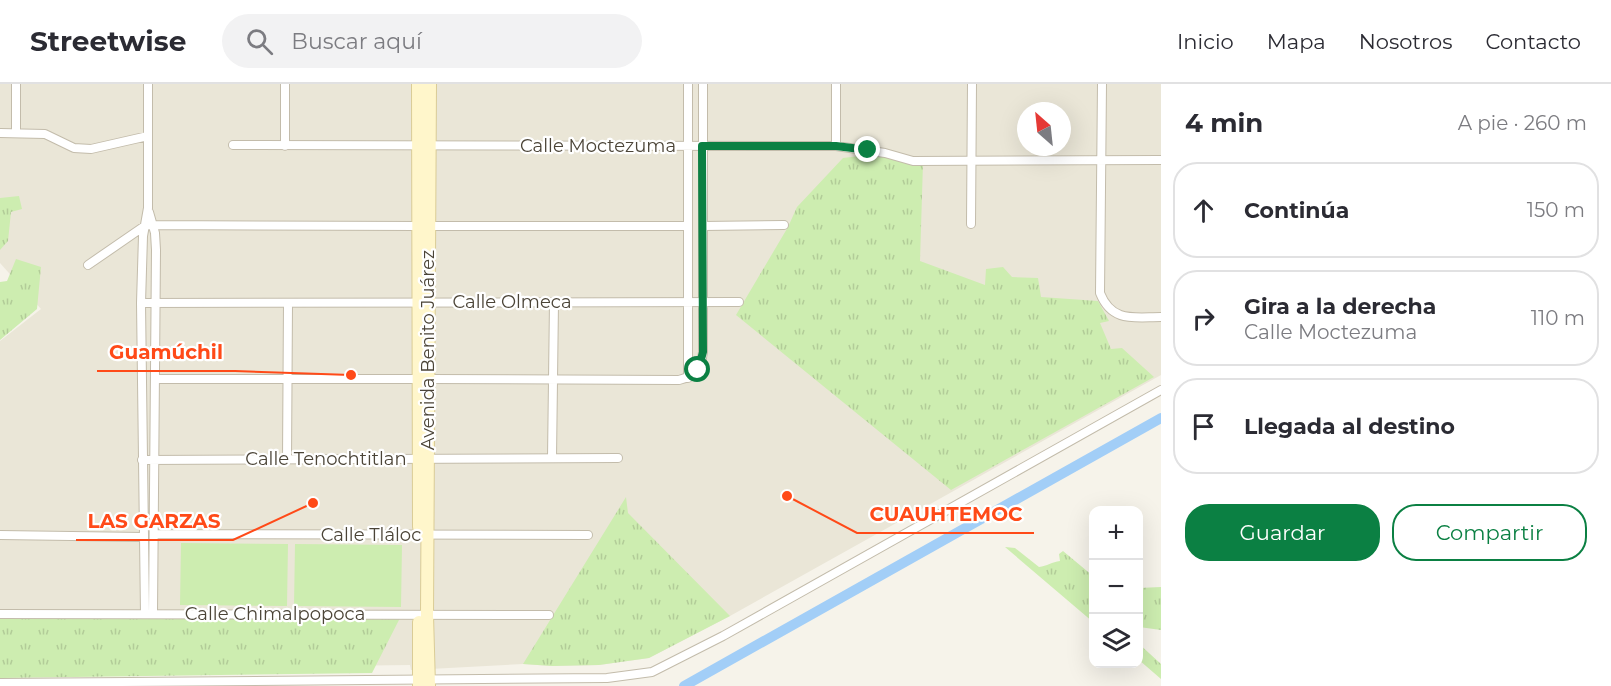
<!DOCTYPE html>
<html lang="es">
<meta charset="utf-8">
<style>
:root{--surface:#fff;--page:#f2f2f3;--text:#2b2b33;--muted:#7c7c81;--line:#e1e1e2;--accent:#0b8043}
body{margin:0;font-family:Montserrat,sans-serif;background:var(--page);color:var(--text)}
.controls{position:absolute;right:18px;bottom:18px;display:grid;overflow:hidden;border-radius:12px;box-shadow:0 6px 24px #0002}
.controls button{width:54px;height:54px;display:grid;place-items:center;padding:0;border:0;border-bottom:2px solid var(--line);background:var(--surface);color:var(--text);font:30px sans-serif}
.compass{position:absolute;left:1017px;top:18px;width:54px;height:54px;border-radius:50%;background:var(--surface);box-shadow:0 6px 24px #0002;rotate:333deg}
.stop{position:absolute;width:18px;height:18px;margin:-14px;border:4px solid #0b8043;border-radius:50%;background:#fff}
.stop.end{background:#0b8043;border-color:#fff;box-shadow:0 2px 6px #0008}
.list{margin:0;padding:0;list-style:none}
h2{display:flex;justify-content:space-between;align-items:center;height:78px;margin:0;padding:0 24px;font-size:26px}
h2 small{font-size:20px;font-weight:400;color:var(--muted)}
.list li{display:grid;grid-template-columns:39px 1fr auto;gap:18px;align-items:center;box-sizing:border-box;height:96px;margin:0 12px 12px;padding:0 12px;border:2px solid var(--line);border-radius:24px}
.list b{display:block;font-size:22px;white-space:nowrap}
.list p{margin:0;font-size:20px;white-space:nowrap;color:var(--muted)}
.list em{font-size:20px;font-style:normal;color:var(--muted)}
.actions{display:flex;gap:12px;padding:18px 24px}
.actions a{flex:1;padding:14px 0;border:2px solid var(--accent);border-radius:24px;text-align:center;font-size:21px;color:var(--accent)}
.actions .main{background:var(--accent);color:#fff}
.icon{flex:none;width:33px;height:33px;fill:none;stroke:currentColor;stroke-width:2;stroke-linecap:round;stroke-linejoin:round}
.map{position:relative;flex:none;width:1161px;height:602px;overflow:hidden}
header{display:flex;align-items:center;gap:36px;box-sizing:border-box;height:84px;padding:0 30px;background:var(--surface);border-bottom:2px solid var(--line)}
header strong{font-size:28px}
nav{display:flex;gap:33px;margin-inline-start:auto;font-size:21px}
.search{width:420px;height:54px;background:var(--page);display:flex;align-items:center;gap:15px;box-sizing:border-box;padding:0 21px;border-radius:33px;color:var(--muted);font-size:22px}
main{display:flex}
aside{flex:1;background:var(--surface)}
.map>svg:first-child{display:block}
.residential{fill:#eae6d7;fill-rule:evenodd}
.grass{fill:url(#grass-tufts)}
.pitch{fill:#cdedb0}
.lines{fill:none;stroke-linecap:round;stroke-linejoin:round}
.canal{stroke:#a2cef7;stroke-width:10}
.street-casing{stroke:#c3bcab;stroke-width:10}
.secondary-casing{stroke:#dacc96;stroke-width:14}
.street{stroke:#fff;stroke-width:8}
.secondary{stroke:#fff6cb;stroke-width:12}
.route{stroke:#0b8043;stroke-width:8}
.labels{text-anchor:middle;stroke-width:4.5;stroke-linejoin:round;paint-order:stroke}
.street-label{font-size:18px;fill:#4b4437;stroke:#fff}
.leader{fill:none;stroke:#ff4a18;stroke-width:2}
.callout-dot{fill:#ff4a18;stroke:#fff;stroke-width:2}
.callout-label{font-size:20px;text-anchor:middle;font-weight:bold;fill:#ff4a18;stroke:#fff;stroke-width:4.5;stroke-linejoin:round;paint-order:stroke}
</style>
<header>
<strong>Streetwise</strong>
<div class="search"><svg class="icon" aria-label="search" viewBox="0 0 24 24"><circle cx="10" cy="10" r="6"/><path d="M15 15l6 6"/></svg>Buscar aquí</div>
<nav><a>Inicio</a><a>Mapa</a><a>Nosotros</a><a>Contacto</a></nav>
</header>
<main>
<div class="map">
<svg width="1161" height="602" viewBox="0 0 1161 602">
<defs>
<pattern id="grass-tufts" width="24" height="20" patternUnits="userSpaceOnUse" patternTransform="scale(1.5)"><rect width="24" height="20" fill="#cdedb0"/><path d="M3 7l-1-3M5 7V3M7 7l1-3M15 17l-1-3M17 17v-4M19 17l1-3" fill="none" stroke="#b2cc98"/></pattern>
</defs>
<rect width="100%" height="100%" fill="#f6f3ea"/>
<!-- residential -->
<path class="residential" d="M0 0H1161V291L730 532 649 574 599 581 552 582 523 580 411 586 410 581 0 586V257L41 225 0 179ZM1026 27H1062V63H1026Z"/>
<!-- grass -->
<path class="grass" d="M876 70 923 79 920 177 985 201 986 185 1003 183 1012 193 1038 194 1041 213 1098 217 1109 237 1100 239 1111 265 1122 264 1154 293 951 406 736 231 788 143 797 123 843 74Z
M19 112 22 125 11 128 8 157 0 166V114Z
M16 175 41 183 37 225 0 256V198L7 197Z
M626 413 628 429 730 532 649 574 599 581 552 582 523 580Z
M1005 463 1015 464 1039 483C1047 482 1052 478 1060 477L1059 470 1063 467 1093 492V538Z
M1161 503V546L1139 543V504Z
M400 534 372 589 0 594V535Z
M1138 559 1161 580V595L1139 576Z"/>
<!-- pitch -->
<path class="pitch" d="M181 459 288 460 287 522 180 521Z
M295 460 402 461 401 523 294 522Z"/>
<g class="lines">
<!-- canal -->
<path class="canal" d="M684 602 1161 334"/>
<!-- street casing -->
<g class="street-casing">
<path id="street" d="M1102 0 1100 209C1112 239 1134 233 1161 233
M0 49 45 50 74 64 91 65 148 52
M16 49V0
M233 61 836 62 885 69 913 77 1161 76
M285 62V0
M836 62V0
M149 128 155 149 156 166 153 529
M971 140 972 0
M429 142H687
M703 142 784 141
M88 181 146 141 418 142
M141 219 739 218
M688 294V0
M155 295H419
M428 295 679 296C695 292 701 285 703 268V0
M552 374 554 218
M142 376 618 374
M287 376 288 219
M155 450 588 451
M0 451 143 453
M0 530 549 531
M145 530 141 219 143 152 148 124V0
M0 599 607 594 652 588 723 552 1161 306"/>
</g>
<!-- secondary casing -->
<g class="secondary-casing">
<path id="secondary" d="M418 0 419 443
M419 538V602
M429 602 427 531 430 0"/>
</g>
<!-- street -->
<use href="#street" class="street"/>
<!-- secondary -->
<use href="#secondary" class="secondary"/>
</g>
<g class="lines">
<!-- route -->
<path class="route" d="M698 286 703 268 702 62H836L868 66"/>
</g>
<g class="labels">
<!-- street labels -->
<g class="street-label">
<text x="598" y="68">Calle Moctezuma</text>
<text x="512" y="224">Calle Olmeca</text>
<text transform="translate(428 266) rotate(-90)" y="6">Avenida Benito Juárez</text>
<text x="326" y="381">Calle Tenochtitlan</text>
<text x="371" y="457">Calle Tláloc</text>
<text x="275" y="536">Calle Chimalpopoca</text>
</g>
</g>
<!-- callouts -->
<path class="leader" d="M351 291L235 287H97M787 412L857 449H1034M313 419L233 456H76"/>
<g class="callout-dot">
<circle cx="351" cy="291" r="6"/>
<circle cx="787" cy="412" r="6"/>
<circle cx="313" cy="419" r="6"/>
</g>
<g class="callout-label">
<text x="166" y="275">Guamúchil</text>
<text x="946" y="437">CUAUHTEMOC</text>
<text x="154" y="444">LAS GARZAS</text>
</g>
</svg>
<div class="controls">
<button>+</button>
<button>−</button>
<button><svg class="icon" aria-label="layers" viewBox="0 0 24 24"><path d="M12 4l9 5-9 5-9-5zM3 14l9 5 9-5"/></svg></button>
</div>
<svg class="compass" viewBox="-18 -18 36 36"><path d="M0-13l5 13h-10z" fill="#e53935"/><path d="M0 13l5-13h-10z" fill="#7c7c81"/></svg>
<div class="stop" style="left:698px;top:286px"></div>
<div class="stop end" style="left:868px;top:66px"></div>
</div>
<aside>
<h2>4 min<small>A pie · 260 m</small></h2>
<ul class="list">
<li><svg class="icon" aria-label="ahead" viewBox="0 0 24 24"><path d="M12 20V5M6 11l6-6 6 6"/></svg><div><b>Continúa</b></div><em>150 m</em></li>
<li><svg class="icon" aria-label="right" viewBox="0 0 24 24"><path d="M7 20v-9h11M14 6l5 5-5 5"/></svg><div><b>Gira a la derecha</b><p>Calle Moctezuma</p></div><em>110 m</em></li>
<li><svg class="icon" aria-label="arrive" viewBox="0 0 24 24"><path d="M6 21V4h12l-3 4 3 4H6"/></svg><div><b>Llegada al destino</b></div></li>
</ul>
<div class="actions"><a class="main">Guardar</a><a>Compartir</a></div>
</aside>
</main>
